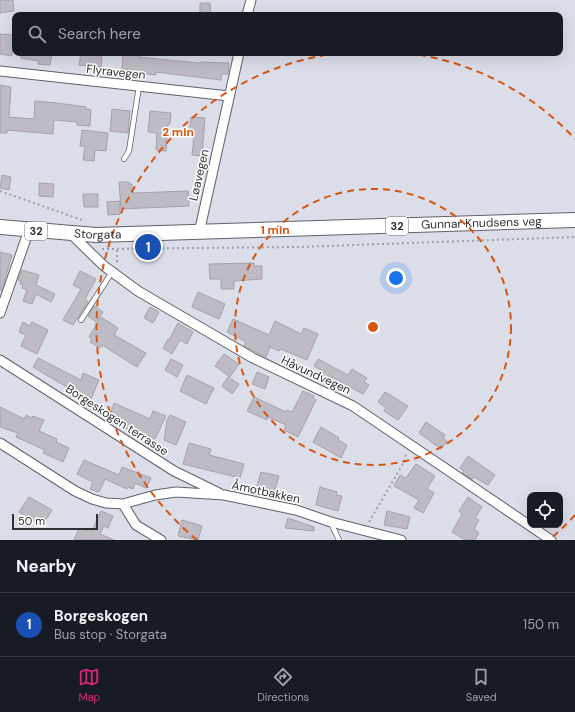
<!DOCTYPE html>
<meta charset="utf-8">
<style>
:root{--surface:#171b24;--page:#20242c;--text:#f1f3f6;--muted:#9ea1a6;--line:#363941;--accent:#db2777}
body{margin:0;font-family:"DM Sans",sans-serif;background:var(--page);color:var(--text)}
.controls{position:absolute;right:12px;bottom:12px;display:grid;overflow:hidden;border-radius:8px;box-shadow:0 4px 16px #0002}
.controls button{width:36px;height:36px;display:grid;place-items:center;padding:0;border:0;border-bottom:1px solid var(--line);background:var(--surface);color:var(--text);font:20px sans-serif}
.scale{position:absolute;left:12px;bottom:10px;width:86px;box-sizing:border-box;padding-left:4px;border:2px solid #2f3135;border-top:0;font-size:11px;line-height:14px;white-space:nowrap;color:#2f3135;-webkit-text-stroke:3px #fff;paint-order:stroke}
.you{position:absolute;left:396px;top:278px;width:14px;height:14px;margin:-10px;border:3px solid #fff;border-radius:50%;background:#1a73e8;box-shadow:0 0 0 6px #1a73e833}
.badge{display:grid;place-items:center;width:26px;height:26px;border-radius:50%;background:var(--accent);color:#fff;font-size:13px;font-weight:700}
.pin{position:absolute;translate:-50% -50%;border:2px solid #fff;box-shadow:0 1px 4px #0006}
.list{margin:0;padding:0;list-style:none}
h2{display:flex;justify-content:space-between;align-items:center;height:52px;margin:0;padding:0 16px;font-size:17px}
h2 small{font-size:13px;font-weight:400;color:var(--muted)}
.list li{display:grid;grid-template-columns:26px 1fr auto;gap:12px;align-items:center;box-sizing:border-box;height:64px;padding:0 16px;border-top:1px solid var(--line)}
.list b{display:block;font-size:15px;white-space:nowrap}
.list p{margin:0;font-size:13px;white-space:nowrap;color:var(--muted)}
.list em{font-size:13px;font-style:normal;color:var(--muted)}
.icon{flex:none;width:22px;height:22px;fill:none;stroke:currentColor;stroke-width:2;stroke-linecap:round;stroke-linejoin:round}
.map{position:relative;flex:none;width:575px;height:540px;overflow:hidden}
.search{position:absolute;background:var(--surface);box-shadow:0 4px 16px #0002;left:12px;right:12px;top:12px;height:44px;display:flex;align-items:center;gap:10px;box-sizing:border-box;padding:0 14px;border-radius:8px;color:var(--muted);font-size:15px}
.sheet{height:116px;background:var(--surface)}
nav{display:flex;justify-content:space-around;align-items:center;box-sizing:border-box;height:56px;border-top:1px solid var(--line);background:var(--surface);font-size:11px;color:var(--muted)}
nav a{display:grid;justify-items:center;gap:2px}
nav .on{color:var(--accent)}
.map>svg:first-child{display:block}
.building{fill:#bfbbc5;stroke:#a5a1ab}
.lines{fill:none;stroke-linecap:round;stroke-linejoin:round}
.lane-casing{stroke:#5e616a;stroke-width:6}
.street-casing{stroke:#5e616a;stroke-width:11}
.primary-casing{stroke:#5e616a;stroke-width:16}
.path{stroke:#9a9da5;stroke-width:2;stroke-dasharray:2 3;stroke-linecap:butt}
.lane{stroke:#fff;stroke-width:4.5}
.street{stroke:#fff;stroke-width:9}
.primary{stroke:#fff;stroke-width:14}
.ring{fill:none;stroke:#d65510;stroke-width:2;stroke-dasharray:7 5}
.labels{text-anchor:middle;stroke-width:3;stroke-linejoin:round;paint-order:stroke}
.shield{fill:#fff;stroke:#6d6f72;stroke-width:1}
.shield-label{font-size:11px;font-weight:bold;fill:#2f3135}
.street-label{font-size:12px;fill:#2f3135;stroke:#fff}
.centre{fill:#d65510;stroke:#fff;stroke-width:2}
.ring-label{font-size:12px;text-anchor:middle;font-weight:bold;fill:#d65510;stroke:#fff;stroke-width:3;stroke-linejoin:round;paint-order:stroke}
</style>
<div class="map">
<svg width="575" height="540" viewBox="0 0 575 540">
<rect width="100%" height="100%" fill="#dbdee9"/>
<!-- building -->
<path class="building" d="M0 0H13L14 11 0 13Z
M200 3H210L211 15H200Z
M0 34 14 35 12 56 0 54Z
M21 53H52L50 65 38 64 39 61 21 58Z
M81 53H99V57H102L101 67 79 65Z
M123 53H139V57L168 60 200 63 201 62 229 63 228 74H222L221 80 156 72V75L130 72V70L122 69Z
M0 85 11 87 9 117 34 119 35 101 57 103 86 107V109L91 110 90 126 77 125V122L54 120 53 134 7 130V133H0Z
M112 109 130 111 128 133 110 131Z
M150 111 171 113 170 124H168L166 151 156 150 157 133 148 132Z
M191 117 205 118 202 156 192 155 194 137 189 136Z
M82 130 108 133 106 151 95 150 94 161 83 160 85 146H80Z
M2 175 11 177 9 190 0 188Z
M119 182H129V184H132V193L188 191 189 206 121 209Z
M39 183 54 184 53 197 39 196Z
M83 194H98V207H84Z
M120 201V214L108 215 107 202Z
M0 252 12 255 2 290H0Z
M254 263V266H262V279L234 281V289H221V279H210L209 264Z
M22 270 39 275 36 285 55 294 51 302 36 294 32 304 23 301 27 290 22 288 23 284H20L21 281 18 280Z
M80 271 96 279 85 299 88 302 73 325 63 320 81 289 73 285Z
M198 292 225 304 219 319 192 307Z
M94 306 103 312 96 322 88 316Z
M150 307 159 312 153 323 144 318Z
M101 317 118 328 114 335 146 353 137 367 102 345 100 348 90 342 92 339 89 337Z
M233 319 269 335 275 321 301 334 304 328 318 334 307 360 281 349 279 351 270 347 266 357 244 346 246 342 227 332Z
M23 322 30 326 32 322 48 330 37 354 21 346 26 335 19 332Z
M178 323 193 332 187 344 180 340 172 354 163 348 168 339 169 340Z
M224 354 239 364 230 377 215 366Z
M38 358 81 380 83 373 99 380 89 404 78 399 81 392 63 385 33 367Z
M171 359 183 365 177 377 165 370Z
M318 359 348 375 352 369 367 378 364 382 369 385 363 394 332 377 329 383 317 378 321 370 314 366Z
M257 372 269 377 265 389 252 384Z
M187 375 214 388 206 404 180 391Z
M228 377 239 384 232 394 222 386Z
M303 391 314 396 313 398 316 400 298 437 284 430 286 425 268 417 267 420 247 411 254 397 286 412 287 410 292 412Z
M385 392 408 406 398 420 384 411 386 408 378 402Z
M114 403 150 419 153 411 166 416 155 439 125 428 126 424 109 417Z
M0 407 24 419 26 415 32 418 33 416 44 420 39 431 57 439 56 442 69 448 63 462 43 453 45 450 16 437 18 433 0 427Z
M170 415 186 422 176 445 164 440 167 420Z
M426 422 445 435 443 438 447 441 441 449 419 433Z
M321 427 339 438 338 440 347 445 341 458 313 442Z
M189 443 211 449 209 455 244 464 240 478 183 464Z
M468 456 495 475 488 485 474 477 472 479 462 473 464 471 460 468Z
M84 460 119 475 122 467 151 478 146 488 135 483 133 489 128 487 127 489 105 479 99 492 90 489 93 482 77 474Z
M416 464 435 476 427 489 434 493 423 513 414 508 419 500 394 486 400 475 406 478Z
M261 472 279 476 274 493 257 486Z
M320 487 337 492 336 495 342 496 338 511 316 505Z
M29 497 52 510 42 526 19 512Z
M468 497 482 507 475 518 479 520 474 529 479 533 475 540H465L452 532 462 514 459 511Z
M101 511 113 516 108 528 104 526 100 534 114 540H74L79 528 87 531 88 529 92 531Z
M387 511 410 517 407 529 384 525Z
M288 518 314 527V531L285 528Z
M182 520 202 526 198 540 178 536Z"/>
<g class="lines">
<!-- lane casing -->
<g class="lane-casing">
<path id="lane" d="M124 159 129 151 139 86
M81 320 112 272
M331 523 339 540"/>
</g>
<!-- street casing -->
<g class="street-casing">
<path id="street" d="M247 15 251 0
M0 71 229 96
M199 233 239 53
M71 234 104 266 138 291 253 358 353 406 551 540
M0 313 29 230
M0 360 174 471 219 493
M0 443 75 491 92 499 106 503 123 504 155 495 176 492 224 495 296 510 331 522 401 540
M123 504 136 525 161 540"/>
</g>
<!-- primary casing -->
<g class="primary-casing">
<g id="primary">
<path id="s1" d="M0 227 96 235 575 220"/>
</g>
</g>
<!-- path -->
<path class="path" d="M0 191 85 221
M102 249 299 247 575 237
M117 250V263
M369 522 404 462 406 454"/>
<!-- lane -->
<use href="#lane" class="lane"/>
<!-- street -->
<use href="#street" class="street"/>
<!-- primary -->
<use href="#primary" class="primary"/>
</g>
<!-- distance rings -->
<g class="ring">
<circle cx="373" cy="327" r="138"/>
<path d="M575 515A276 276 0 0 1 549 540M197 540A276 276 0 0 1 339 53M407 53A276 276 0 0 1 575 139"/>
</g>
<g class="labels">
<!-- shield labels -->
<g class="shield">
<rect x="386" y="217" width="22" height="18" rx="3"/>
<rect x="25" y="222" width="22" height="18" rx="3"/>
</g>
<g class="shield-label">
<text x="397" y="230">32</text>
<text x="36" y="235">32</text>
</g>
<!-- street labels -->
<g class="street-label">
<text transform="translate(116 72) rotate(6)" y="4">Flyravegen</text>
<text transform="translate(199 175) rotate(-77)" y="4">Løavegen</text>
<text dy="4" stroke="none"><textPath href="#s1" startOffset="482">Gunnar Knudsens veg</textPath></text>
<text dy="4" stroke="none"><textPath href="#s1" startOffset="98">Storgata</textPath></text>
<text transform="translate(316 375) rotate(25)" y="4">Håvundvegen</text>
<text transform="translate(117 420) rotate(33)" y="4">Borgeskogen terrasse</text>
<text transform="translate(266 492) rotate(12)" y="4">Åmotbakken</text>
</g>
</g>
<circle cx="373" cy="327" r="6" class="centre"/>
<g class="ring-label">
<text x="178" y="136">2 min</text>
<text x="275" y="234">1 min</text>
</g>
</svg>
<div class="controls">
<button><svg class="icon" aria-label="locate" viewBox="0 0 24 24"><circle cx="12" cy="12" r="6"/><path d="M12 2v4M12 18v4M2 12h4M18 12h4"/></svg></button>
</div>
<div class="scale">50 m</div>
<div class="you"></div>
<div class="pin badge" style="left:148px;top:247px;background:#1a4fb4">1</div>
<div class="search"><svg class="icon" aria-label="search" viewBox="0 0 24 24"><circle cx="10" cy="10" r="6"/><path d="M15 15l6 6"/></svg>Search here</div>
</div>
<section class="sheet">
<h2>Nearby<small></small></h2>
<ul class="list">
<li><span class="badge" style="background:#1a4fb4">1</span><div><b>Borgeskogen</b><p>Bus stop · Storgata</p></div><em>150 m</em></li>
</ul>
</section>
<nav>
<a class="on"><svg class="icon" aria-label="map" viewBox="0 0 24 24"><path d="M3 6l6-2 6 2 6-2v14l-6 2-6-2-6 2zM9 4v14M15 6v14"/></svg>Map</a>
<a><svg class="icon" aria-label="directions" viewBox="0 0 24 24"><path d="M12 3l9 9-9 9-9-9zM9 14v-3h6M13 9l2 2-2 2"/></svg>Directions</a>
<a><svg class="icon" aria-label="saved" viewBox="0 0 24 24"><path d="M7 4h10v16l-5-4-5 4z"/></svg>Saved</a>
</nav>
